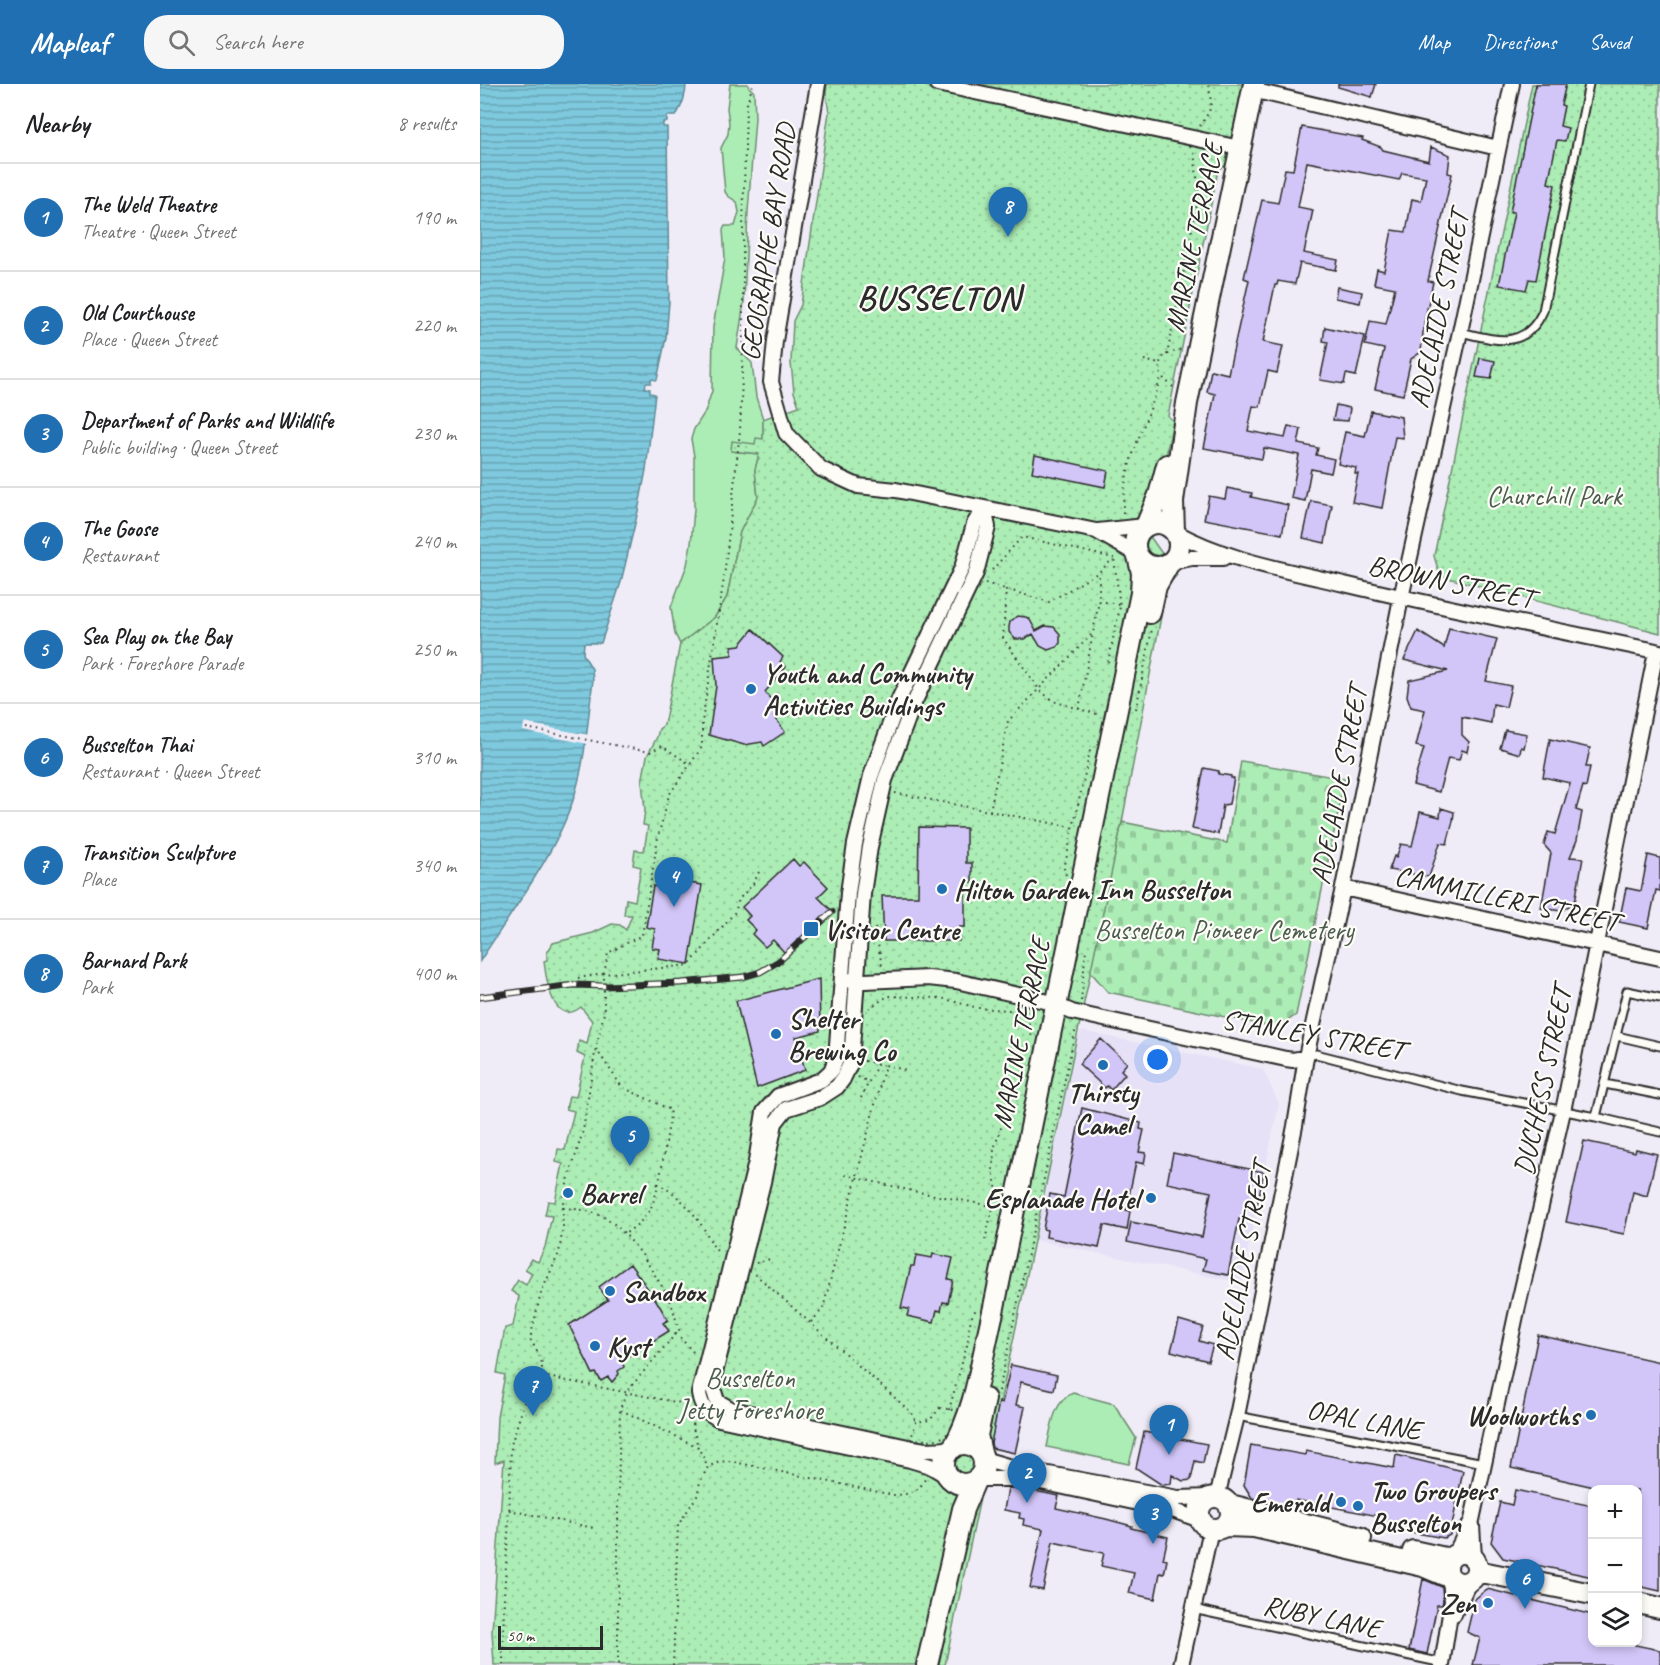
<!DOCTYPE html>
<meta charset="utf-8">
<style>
:root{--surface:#fff;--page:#f6f6f6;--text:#202124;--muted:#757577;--line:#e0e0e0;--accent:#1f6fb2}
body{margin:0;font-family:Caveat,sans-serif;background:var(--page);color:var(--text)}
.controls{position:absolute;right:18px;bottom:18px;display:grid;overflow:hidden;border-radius:12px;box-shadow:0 3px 9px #0003}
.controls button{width:54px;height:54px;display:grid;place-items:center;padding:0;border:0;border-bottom:2px solid var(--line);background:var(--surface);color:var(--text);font:30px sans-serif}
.scale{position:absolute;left:18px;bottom:15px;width:105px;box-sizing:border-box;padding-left:6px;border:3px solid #2b2b2b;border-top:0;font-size:16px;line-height:21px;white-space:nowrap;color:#2b2b2b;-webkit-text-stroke:4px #fdfcf7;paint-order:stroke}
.you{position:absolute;left:678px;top:976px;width:21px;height:21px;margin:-15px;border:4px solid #fff;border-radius:50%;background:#1a73e8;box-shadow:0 0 0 9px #1a73e833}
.badge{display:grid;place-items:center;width:39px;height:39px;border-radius:50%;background:var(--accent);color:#fff;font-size:20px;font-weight:700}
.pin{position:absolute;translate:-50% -50px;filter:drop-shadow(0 2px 3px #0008)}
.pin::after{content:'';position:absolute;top:32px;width:21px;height:18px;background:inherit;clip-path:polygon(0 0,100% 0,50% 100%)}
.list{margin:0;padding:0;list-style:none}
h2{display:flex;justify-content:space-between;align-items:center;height:78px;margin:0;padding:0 24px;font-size:26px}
h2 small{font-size:20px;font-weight:400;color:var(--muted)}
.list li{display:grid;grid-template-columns:39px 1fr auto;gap:18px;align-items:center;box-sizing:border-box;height:108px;padding:0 24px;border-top:2px solid var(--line)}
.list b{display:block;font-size:22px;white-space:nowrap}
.list p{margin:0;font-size:20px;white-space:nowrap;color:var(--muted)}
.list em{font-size:20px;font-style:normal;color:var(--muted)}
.icon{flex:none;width:33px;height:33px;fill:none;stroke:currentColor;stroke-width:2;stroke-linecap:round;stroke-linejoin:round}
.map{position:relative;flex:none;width:1180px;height:1581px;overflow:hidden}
header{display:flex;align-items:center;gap:36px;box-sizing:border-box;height:84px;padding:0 30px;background:var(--accent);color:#fff}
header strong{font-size:28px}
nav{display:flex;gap:33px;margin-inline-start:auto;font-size:21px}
.search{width:420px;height:54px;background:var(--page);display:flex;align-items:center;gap:15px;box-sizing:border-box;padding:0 21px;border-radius:24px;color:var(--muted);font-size:22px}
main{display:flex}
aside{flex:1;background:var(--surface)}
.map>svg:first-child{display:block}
.built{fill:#e7e1f7}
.grass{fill:#acedb6;stroke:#6c8c70;stroke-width:1.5}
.cemetery{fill:url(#cemetery-stones);stroke:#6c8c70;stroke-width:1.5}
.park{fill:url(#park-dots);stroke:#6c8c70;stroke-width:1.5}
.water{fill:url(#water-rules);stroke:#5d8a96;stroke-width:1.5}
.pier{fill:#f0ecf7}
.building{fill:#d2c6f8;stroke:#2b2b2b;stroke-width:1.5}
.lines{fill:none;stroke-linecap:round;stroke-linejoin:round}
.lane-casing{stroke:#2b2b2b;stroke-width:11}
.street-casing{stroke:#2b2b2b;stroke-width:18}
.secondary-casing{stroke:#2b2b2b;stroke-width:24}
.path{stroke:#2b2b2b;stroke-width:2;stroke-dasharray:1.5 4.5;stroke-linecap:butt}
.lane{stroke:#fdfcf7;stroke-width:7}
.street{stroke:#fdfcf7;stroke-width:14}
.secondary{stroke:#fdfcf7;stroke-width:20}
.rail-casing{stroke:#2b2b2b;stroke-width:7}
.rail{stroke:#fdfcf7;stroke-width:4.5;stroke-dasharray:14;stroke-linecap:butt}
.poi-dot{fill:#1f6fb2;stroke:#fdfcf7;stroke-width:2}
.labels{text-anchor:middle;stroke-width:4.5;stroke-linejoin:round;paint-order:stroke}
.street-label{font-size:28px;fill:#2b2b2b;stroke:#fdfcf7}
.park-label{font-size:28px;fill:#4b5c4e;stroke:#fdfcf7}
.poi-label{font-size:28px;font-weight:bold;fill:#2b2b2b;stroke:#fdfcf7;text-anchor:start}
.district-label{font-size:34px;font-weight:bold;letter-spacing:1.5px;fill:#2b2b2b;stroke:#fdfcf7}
</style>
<header>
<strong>Mapleaf</strong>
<div class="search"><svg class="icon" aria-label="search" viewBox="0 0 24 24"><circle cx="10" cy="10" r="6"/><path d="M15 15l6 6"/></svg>Search here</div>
<nav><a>Map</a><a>Directions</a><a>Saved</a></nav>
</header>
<main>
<aside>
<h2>Nearby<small>8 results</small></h2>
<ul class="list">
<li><span class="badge">1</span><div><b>The Weld Theatre</b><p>Theatre · Queen Street</p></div><em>190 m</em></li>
<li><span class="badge">2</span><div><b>Old Courthouse</b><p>Place · Queen Street</p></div><em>220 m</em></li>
<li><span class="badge">3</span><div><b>Department of Parks and Wildlife</b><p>Public building · Queen Street</p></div><em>230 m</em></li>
<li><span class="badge">4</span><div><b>The Goose</b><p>Restaurant</p></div><em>240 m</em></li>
<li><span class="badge">5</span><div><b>Sea Play on the Bay</b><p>Park · Foreshore Parade</p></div><em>250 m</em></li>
<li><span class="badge">6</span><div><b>Busselton Thai</b><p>Restaurant · Queen Street</p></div><em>310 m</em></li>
<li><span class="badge">7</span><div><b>Transition Sculpture</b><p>Place</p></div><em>340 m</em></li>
<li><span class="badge">8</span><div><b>Barnard Park</b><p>Park</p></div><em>400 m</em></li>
</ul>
</aside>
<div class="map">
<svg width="1180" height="1581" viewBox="0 0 1180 1581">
<defs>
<pattern id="cemetery-stones" width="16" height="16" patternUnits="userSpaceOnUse" patternTransform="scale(1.5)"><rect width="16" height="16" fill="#acedb6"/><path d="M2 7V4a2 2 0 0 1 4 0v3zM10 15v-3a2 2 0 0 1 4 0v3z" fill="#94cb9d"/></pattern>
<pattern id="park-dots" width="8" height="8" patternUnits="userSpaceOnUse" patternTransform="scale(1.5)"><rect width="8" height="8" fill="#acedb6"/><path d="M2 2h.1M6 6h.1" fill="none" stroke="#94cb9d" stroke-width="1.8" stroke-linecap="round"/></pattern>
<pattern id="water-rules" width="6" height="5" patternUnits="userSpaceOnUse" patternTransform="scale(1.5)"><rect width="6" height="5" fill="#7ec9de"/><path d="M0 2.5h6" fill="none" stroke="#67a3b4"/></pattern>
</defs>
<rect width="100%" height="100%" fill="#f0ecf7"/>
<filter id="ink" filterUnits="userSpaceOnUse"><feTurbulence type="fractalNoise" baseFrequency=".0167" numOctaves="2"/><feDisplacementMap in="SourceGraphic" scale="12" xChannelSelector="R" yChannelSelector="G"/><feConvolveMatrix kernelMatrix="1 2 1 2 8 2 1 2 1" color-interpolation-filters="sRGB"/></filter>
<g filter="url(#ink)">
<!-- built -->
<path class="built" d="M602 947 783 985 799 1020 761 1199 554 1156 596 953Z"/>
<!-- grass -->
<path class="grass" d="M250 0H268V2L274 8 275 34 268 128 264 218 257 264 272 279 276 313 283 335V355L275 360 251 367 279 370 275 386 278 413 260 448 247 513 235 533 200 560 195 550 191 523 207 481 211 460 214 425V372L211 355 214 345 225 328 232 307 233 243 245 174 243 146 245 142H255L259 128 257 118 248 112 245 108 241 64 248 50 249 39 247 24Z
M593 1309 634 1320 656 1354 649 1380 567 1363C571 1345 573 1317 593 1309Z"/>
<!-- cemetery -->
<path class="cemetery" d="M761 677 865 695 816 931 797 944 628 908 609 886 642 738 747 759Z"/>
<!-- park -->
<path class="park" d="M347 0H763L746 81 738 86 688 332 693 337C686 367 683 413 657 434L697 491 689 500 686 506 642 738 465 1581H14L12 1547 24 1376 15 1379 17 1333 25 1291 17 1289 25 1244 33 1242 39 1212 31 1207 38 1196 46 1201 52 1189 45 1185 51 1175 58 1178 65 1163 72 1132 65 1131 68 1117 75 1118 83 1080 76 1078 78 1065 85 1066 94 1027 86 1025 89 1012 96 1013 105 973 97 969 99 957 107 960 112 937 101 923C73 945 66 895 64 877L67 876V869L73 859 113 849 132 840 140 841 146 846 152 831H144L146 815 155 817 161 783 153 781 155 766 164 767 168 742 163 741 165 726 162 698 167 672 177 653 179 645 184 641 200 560 235 533 247 513 260 448 278 413 275 386 279 370 251 367 252 357 275 360 276 354 283 355V335L319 322 314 308 311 279 313 237 321 221 349 28 346 10Z
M1052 0H1180V549L960 492 954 472Z"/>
<!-- water -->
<path class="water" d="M0 0H206C206 13 202 22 196 32H187V38H183V43H187L189 218 186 254 177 296 171 295V299H166L165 304 170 305V309L175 310 166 386 158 427 141 498 121 559H104L103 570 112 585 113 596C108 633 106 673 95 710 78 767 32 827 0 877Z"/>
<!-- pier -->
<path class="pier" d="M44 639 109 651 108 660 43 647Z"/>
<!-- building -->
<path class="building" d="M858 0H896L892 13 858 3Z
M1056 0H1086L1081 21 1084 22 1080 42 1088 44 1085 57 1077 56 1068 99 1075 101 1056 196 1049 195 1046 206 1019 201 1034 128H1030Z
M822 43 883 54 882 56 901 63 903 66 949 77 951 63 970 71 968 89 972 90 948 197 953 198 944 239 941 268 931 275 923 311 895 305 904 265 885 261 890 237 906 240 915 204 894 200 897 185 904 187 912 146 926 148 932 115 941 117 946 93 922 89 919 96 827 78 818 123 833 126 824 169 858 176 856 186 820 179 815 200 798 197 797 201H795L783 258 803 262 797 289 788 287 780 323 773 322 768 347 805 354 808 342 821 345 818 360 838 364 836 371 854 375 851 389 831 385 825 417 811 414 819 371 784 364 782 375 724 364 735 310 727 308 731 286 748 290 769 196 764 194 782 116 798 119 805 85 813 86Z
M857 203 882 208 880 219 855 214Z
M845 243 885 252 876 292 866 290 864 300 840 296 848 258 843 257Z
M1000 274 1015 277 1011 295 996 293Z
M856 321 870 324 868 337 853 336Z
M891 327 921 333 923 354 915 353 902 424 872 418 878 390H875L876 384 858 380 865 348 885 352Z
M555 371 628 387 625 403 552 388Z
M747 404 772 409 771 413 808 421 802 450 724 435 729 412 745 415Z
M831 417 852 421 845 459 823 454Z
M537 532 546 533 550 536 556 547 565 542 574 543 580 550V559L577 563 568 566 560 562 553 550 545 555H535L529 548V543L530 538Z
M969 544 1017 555 1006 597 1031 602 1026 623 1013 620 1011 639 982 633V651L989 658 987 668 982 666 979 676 968 674 959 708 933 701 944 664 936 662 945 626 931 623 927 612 929 596 968 587 924 576 938 547 964 564Z
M273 545 303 573 300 578 306 583 285 608 300 628 294 632 305 648 284 662 282 658 264 661 229 651 236 602 234 573 252 571V562L260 561Z
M1025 646 1047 650 1044 664 1041 663 1040 670 1020 664Z
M1070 655 1110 664 1106 683H1110L1106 703 1103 702 1096 726 1102 728 1097 756 1090 773 1103 774 1095 818 1081 827 1061 824 1071 769 1064 761 1068 748 1075 750 1090 699 1063 693Z
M724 684 739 687 738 690 751 692V694H754L749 720 743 721 738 750 712 745Z
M961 724 974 728 973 737 967 760 960 759 949 793 909 786 914 772 916 774 921 760 932 762 940 728 960 733Z
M439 743 486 744V779H492V798H485V843H479V857H404L402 812H438Z
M1168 771 1180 774V807L1176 806 1168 844 1139 838 1146 804 1161 807Z
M313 775 319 782 324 778 348 803 338 813 351 826 305 869 293 856 285 863 272 850 276 846 266 836 270 832 262 823Z
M183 795 222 801 209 880 178 875 180 865 172 864 175 845 166 843 173 802 181 803Z
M339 895 340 947 316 953 325 986 277 1004 256 917Z
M621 955 647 979 641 986 645 990 631 1006 627 1002 625 1004 599 980Z
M602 1024 661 1039 660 1045 664 1046 659 1068 666 1069 664 1080 656 1078 646 1126 650 1127 647 1146 624 1141 619 1164 566 1153 567 1146 563 1145 570 1110 584 1113Z
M1104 1057 1155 1068 1156 1065 1177 1070 1167 1112 1153 1108 1144 1150 1086 1138Z
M693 1069 784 1088 777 1122 766 1120 762 1135H759L748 1191 723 1186 726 1175 647 1158 651 1138 722 1153 731 1108 687 1099Z
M453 1170 473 1174 468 1195 473 1196 468 1219 463 1218 461 1227 457 1226 454 1238 427 1232 429 1225 421 1224 431 1182H434L436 1171 452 1174Z
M150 1180 176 1216 188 1236 183 1239 189 1247 142 1276 144 1283 138 1287 139 1290 132 1298 128 1293 121 1297 116 1289 113 1290 89 1241 128 1216 119 1203Z
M699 1236 723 1243 719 1257 733 1261 728 1277 691 1267Z
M1058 1251 1180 1278V1507L1158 1502V1406H1127L1031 1384Z
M531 1281 577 1291 574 1306 541 1298 536 1321 545 1323 535 1369 512 1364 511 1359 519 1318 522 1319Z
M664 1348 727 1360 723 1379 715 1377 711 1396 703 1397 692 1391 691 1400 682 1401 656 1384Z
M771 1361 825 1371 826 1367 914 1384 916 1371 983 1387 970 1451 964 1454 902 1443 904 1433 816 1416 814 1425 772 1414 764 1401Z
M528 1404H540L579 1412 576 1424 626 1435 652 1442 651 1444 688 1453 683 1475 687 1476 684 1490 680 1489 675 1515 649 1509 654 1489 621 1482 624 1469 573 1458 563 1506 550 1504 563 1445 543 1441 544 1435 539 1434 540 1429 524 1426Z
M1035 1406 1113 1422V1493L1023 1474 1011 1458 1020 1418 1032 1421Z
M943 1495 962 1503 963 1517 962 1521H957L947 1570 929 1566Z
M1007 1505 1113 1531V1558H1155V1561L1180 1566V1581H993L1000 1554 987 1548 995 1515Z"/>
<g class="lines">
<!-- lane casing -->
<g class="lane-casing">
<path id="lane" d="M980 248C1015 256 1045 267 1063 227L1109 0
M1137 952 1180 962
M826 973 836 970 982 1007 1116 1033 1180 1048
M1125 1000 1180 1011
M1116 1033 1147 907 1180 914
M757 1332 1004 1379
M713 1525 963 1579"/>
</g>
<!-- street casing -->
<g class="street-casing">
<path id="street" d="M338 0 295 257 291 298 306 349 341 385 378 402 416 406 616 447 658 471
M457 0 760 64
M772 6 1018 64
M618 447 665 442
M695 448C748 477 806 486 864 500 969 525 1075 546 1180 568
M691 478 712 474H743
M863 804 1180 874
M368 896 385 897 448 894 476 897 569 918 592 928 806 975 813 976 826 973
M471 1365 445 1366 433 1364 251 1325 237 1317 232 1301 283 1098 295 1039 306 1025 340 1014 357 1003 363 995 371 978 383 810 390 763 405 696 433 621 496 489 508 443 504 424
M503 1375 531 1383 698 1414 731 1413
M467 1392 450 1382 430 1376 239 1335C226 1329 221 1322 219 1309L276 1078 284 1028 298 1012 341 996 351 987 356 975 368 809 375 760 391 692 419 615 482 484 494 440 504 424
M497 1395H547L695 1427 720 1436
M737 1413 757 1332 815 1042 826 973 863 804 921 514 980 248 1032 0
M992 1441 994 1474
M975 1470 992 1436 1036 1231 1083 1027 1176 568
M974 1530 989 1498
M701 1581 731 1445
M962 1581 972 1517 970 1494"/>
</g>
<!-- secondary casing -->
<g class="secondary-casing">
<path id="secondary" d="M655 461a22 22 0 1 1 44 0a22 22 0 1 1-44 0Z
M666 442 679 411 687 381
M694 447 693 417 707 319 774 0
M670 529 676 502 689 479
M464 1380a20 20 0 1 1 40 0a20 20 0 1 1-40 0Z
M473 1364C496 1326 502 1272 513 1228L661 509 662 489 658 472
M501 1369 497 1351 505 1315
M719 1429a16 16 0 1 1 32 0a16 16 0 1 1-32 0Z
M750 1421 881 1454
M746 1442 774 1443 943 1482 969 1493
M933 1467 970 1475
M967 1484a15 15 0 1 1 30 0a15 15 0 1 1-30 0Z
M997 1487 1112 1510
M1158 1519 1180 1524
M447 1581 483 1425 495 1397"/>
</g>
<!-- path -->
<path class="path" d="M720 42 729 28 731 20 729 0
M687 271 718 115V102L714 68
M664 276 679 280
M693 303 681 292 679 280 684 272 701 265
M643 429C642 376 668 341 681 292
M512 486 542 453 634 474
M505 499 569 518 619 488 633 475
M526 505 523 554 561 608 576 618 620 631
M619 517 639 520
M628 578 640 523 634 474
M599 625 613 549
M656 625 672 545
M46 644 170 668 182 662 211 681
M415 709 592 743
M510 727 528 637 613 549 619 517V488
M586 791 584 785 611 662
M395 844 402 882
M98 894 124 890 209 881 255 828 259 815 273 800 281 784
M551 901C555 887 565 877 570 863
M601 917 606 865
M389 924 408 912 461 914 498 924 543 927
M546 927 552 954
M116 965 142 1003 191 1026C187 1049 180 1110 169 1127 163 1137 154 1143 145 1150L161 1169 190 1215 199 1246 148 1306 140 1325 138 1416V1581
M384 977 405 981
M378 993 389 998
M381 1014 398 979
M365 1091 433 1107 512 1122
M177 1100C194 1106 213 1127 222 1142 229 1152 231 1162 240 1170
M83 1124C111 1126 124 1129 144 1149
M505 1156 517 1107 513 1086 514 1065 521 1044 538 1020
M276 1179 290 1175
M275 1190 432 1329 436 1338
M331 1238 343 1225 405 981 425 986
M196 1249 214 1269
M62 1292 206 1320
M519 1307 596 943
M460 1324 481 1327C467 1357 463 1357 431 1355L436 1338 450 1336Z
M141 1326 218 1363 228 1383
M469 1326 487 1261 490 1239 493 1229 497 1225
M209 1328 218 1363
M29 1426 114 1444
M23 1581 24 1511 29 1436 31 1361 49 1303 59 1298C66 1279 60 1272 50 1255L61 1209 79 1169 83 1143V1114L103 1047 115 969 124 929V890L128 869 162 851 178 753 189 711 222 663V638L244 494 260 347 263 265V146L266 23 273 0
M193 1581 198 1441 217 1412 220 1398 228 1383 238 1378 249 1377 413 1411C426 1411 439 1409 445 1395"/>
<!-- lane -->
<use href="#lane" class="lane"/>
<!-- street -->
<use href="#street" class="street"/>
<!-- secondary -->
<use href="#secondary" class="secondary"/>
<!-- rail casing -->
<g class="rail-casing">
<path id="rail" d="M0 913 94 901 125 902 201 899 263 893 280 888 299 877 352 828"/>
</g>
<!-- rail -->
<use href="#rail" class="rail"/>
</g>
</g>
<!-- markers -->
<g class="poi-dot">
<circle cx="271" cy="605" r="6"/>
<circle cx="462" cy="805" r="6"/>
<rect x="323" y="837" width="16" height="16" rx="3"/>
<circle cx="296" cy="950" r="6"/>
<circle cx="623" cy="981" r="6"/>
<circle cx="88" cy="1109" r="6"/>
<circle cx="671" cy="1114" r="6"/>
<circle cx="130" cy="1207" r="6"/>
<circle cx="115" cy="1262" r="6"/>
<circle cx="1111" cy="1331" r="6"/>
<circle cx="861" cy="1418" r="6"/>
<circle cx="878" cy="1422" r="6"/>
<circle cx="1008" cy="1519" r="6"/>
</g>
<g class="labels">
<!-- street labels -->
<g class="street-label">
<text transform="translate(713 153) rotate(-78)" y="10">MARINE TERRACE</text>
<text transform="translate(287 158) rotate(-81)" y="10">GEOGRAPHE BAY ROAD</text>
<text transform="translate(958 225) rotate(-78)" y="10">ADELAIDE STREET</text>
<text transform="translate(971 497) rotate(12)" y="10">BROWN STREET</text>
<text transform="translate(858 701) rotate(-79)" y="10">ADELAIDE STREET</text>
<text transform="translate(1027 814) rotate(12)" y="10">CAMMILLERI STREET</text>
<text transform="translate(540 949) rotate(-78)" y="10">MARINE TERRACE</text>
<text transform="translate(833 950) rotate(10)" y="10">STANLEY STREET</text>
<text transform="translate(1062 997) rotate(-78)" y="10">DUCHESS STREET</text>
<text transform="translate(762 1177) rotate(-79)" y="10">ADELAIDE STREET</text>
<text transform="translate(884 1335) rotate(11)" y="10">OPAL LANE</text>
<text transform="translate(842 1532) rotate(12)" y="10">RUBY LANE</text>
</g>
<!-- park labels -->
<g class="park-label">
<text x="1074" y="421">Churchill Park</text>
<text x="744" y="855">Busselton Pioneer Cemetery</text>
<text x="270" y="1303">Busselton<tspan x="270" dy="32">Jetty Foreshore</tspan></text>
</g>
<!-- poi labels -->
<g class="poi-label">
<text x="283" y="599">Youth and Community<tspan x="283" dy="32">Activities Buildings</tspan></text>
<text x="474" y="815">Hilton Garden Inn Busselton</text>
<text x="344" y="855">Visitor Centre</text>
<text x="308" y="944">Shelter<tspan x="308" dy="32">Brewing Co</tspan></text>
<text x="623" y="1018" text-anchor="middle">Thirsty<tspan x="623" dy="32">Camel</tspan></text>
<text x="100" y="1119">Barrel</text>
<text x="659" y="1124" text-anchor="end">Esplanade Hotel</text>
<text x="142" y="1217">Sandbox</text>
<text x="127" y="1272">Kyst</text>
<text x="1099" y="1341" text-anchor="end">Woolworths</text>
<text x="890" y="1416">Two Groupers<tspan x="890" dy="32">Busselton</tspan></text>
<text x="849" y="1428" text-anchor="end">Emerald</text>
<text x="996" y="1529" text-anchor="end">Zen</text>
</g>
<!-- district labels -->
<g class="district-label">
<text x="459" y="225">BUSSELTON</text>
</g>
</g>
</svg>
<div class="controls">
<button>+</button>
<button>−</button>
<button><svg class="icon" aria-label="layers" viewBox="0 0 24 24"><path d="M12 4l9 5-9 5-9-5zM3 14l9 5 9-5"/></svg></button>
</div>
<div class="scale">50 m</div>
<div class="you"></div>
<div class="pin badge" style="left:689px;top:1371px">1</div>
<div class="pin badge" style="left:547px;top:1419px">2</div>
<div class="pin badge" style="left:673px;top:1460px">3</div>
<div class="pin badge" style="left:194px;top:823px">4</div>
<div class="pin badge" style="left:150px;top:1082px">5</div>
<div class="pin badge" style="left:1045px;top:1525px">6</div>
<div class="pin badge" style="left:53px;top:1332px">7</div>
<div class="pin badge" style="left:528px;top:153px">8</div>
</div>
</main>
